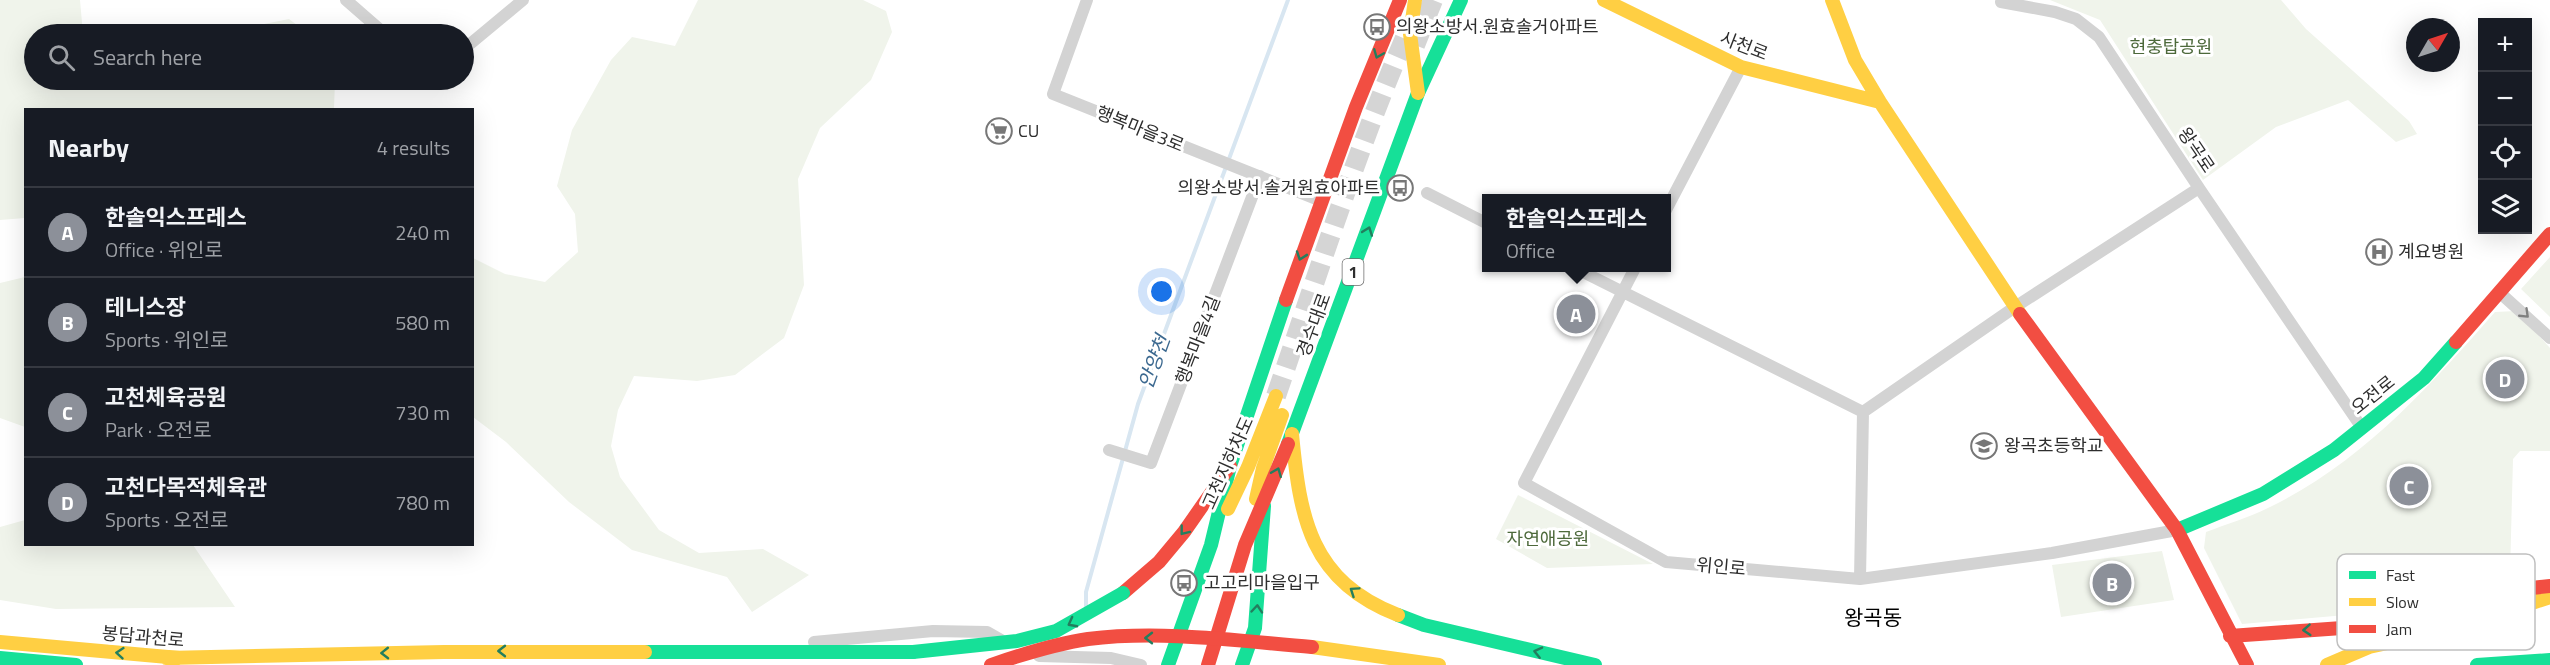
<!DOCTYPE html>
<meta charset="utf-8">
<style>
:root{--surface:#171b24;--page:#242831;--text:#f1f3f6;--muted:#9ea1a6;--line:#363941;--accent:#8c9099}
body{margin:0;font-family:"Titillium Web","Noto Sans KR",sans-serif;background:var(--page);color:var(--text)}
.controls{position:absolute;right:18px;top:18px;display:grid;overflow:hidden;border-radius:0px;box-shadow:0 6px 24px #0002}
.controls button{width:54px;height:54px;display:grid;place-items:center;padding:0;border:0;border-bottom:2px solid var(--line);background:var(--surface);color:var(--text);font:30px sans-serif}
.compass{position:absolute;left:2406px;top:18px;width:54px;height:54px;border-radius:50%;background:var(--surface);box-shadow:0 6px 24px #0002;rotate:51deg}
.you{position:absolute;left:1162px;top:292px;width:21px;height:21px;margin:-15px;border:4px solid #fff;border-radius:50%;background:#1a73e8;box-shadow:0 0 0 9px #1a73e833}
.badge{display:grid;place-items:center;width:39px;height:39px;border-radius:50%;background:var(--accent);color:#fff;font-size:20px;font-weight:700}
.pin{position:absolute;translate:-50% -50%;border:3px solid #fff;box-shadow:0 2px 6px #0006}
.popup{position:absolute;left:1482px;top:194px;width:189px;height:78px;box-sizing:border-box;display:grid;place-content:center;border-radius:0px;background:var(--surface);filter:drop-shadow(0 2px 4px #0005);font-size:20px;white-space:nowrap;color:var(--muted)}
.popup b{font-size:22px;color:var(--text)}
.popup::after{content:'';position:absolute;left:50%;top:100%;margin-left:-12px;border:12px solid transparent;border-top-color:var(--surface)}
.list{margin:0;padding:0;list-style:none}
h2{display:flex;justify-content:space-between;align-items:center;height:78px;margin:0;padding:0 24px;font-size:26px}
h2 small{font-size:20px;font-weight:400;color:var(--muted)}
.list li{display:grid;grid-template-columns:39px 1fr auto;gap:18px;align-items:center;box-sizing:border-box;height:90px;padding:0 24px;border-top:2px solid var(--line)}
.list b{display:block;font-size:22px;white-space:nowrap}
.list p{margin:0;font-size:20px;white-space:nowrap;color:var(--muted)}
.list em{font-size:20px;font-style:normal;color:var(--muted)}
.icon{flex:none;width:33px;height:33px;fill:none;stroke:currentColor;stroke-width:2;stroke-linecap:round;stroke-linejoin:round}
.map{position:relative;flex:none;width:2550px;height:665px;overflow:hidden}
.search{position:absolute;background:var(--surface);box-shadow:0 6px 24px #0002;left:24px;top:24px;width:450px;height:66px;display:flex;align-items:center;gap:15px;box-sizing:border-box;padding:0 21px;border-radius:33px;color:var(--muted);font-size:22px}
.panel{position:absolute;background:var(--surface);box-shadow:0 6px 24px #0002;left:24px;top:108px;width:450px;height:438px;border-radius:0px}
.map>svg:first-child{display:block}
.green{fill:#f0f4eb}
.lines{fill:none;stroke-linecap:round;stroke-linejoin:round}
.stream{stroke:#d8e6f1;stroke-width:4}
.primary-tunnel{stroke:#d5d5d5;stroke-width:20;stroke-dasharray:20 10;stroke-linecap:butt}
.street{stroke:#d3d3d3;stroke-width:12}
.fast{stroke:#16e098;stroke-width:14}
.slow{stroke:#ffcf43;stroke-width:14}
.jam{stroke:#f24e42;stroke-width:14}
.fast-bridge{stroke:#16e098;stroke-width:14}
.jam-bridge{stroke:#f24e42;stroke-width:14}
.oneway{stroke:#237e5e}
.oneway2{stroke:#808080}
.labels{text-anchor:middle;stroke-width:6;stroke-linejoin:round;paint-order:stroke}
.shield{fill:#fff;stroke:#6d6d6d;stroke-width:1.5}
.shield-label{font-size:16px;font-weight:bold;fill:#2e2e2e}
.poi-label{font-size:18px;fill:#2e2e2e;stroke:#fff;text-anchor:start}
.street-label{font-size:18px;fill:#2e2e2e;stroke:#fff}
.park-label{font-size:18px;fill:#4d693b;stroke:#fff}
.water-label{font-size:20px;font-style:italic;fill:#3c6990;stroke:#fff}
.quarter-label{font-size:21px;fill:#000;stroke:#fff}
.key{fill:#fff;stroke:#c0c0c0;stroke-width:1.5}
.key-label{font-size:16px;fill:#2e2e2e}
</style>
<div class="map">
<svg width="2550" height="665" viewBox="0 0 2550 665">
<rect width="100%" height="100%" fill="#fff"/>
<!-- green -->
<path class="green" d="M0 0H80L83 34H34V80H335L334 109 26 110 25 218 0 220Z
M698 0H863L886 11 892 32 871 80 820 128 798 179 804 285 784 338 735 375 697 381 634 376 618 410 611 446 620 477 659 530 699 553 763 549 809 575 752 612 727 577 632 550 569 502 506 442 473 417V258L505 274 545 282 578 252 575 214 557 186 572 130 611 60 632 37 675 46Z
M2050 0H2281L2306 29 2409 121 2417 134 2396 142 2348 100 2276 127 2203 180 2100 20Z
M289 19 309 34H215Z
M2550 257V317L2521 289Z
M25 277H26L25 427 0 418V283Z
M2516 311 2550 348V451H2520L2513 459 2510 574 2357 614 2242 624 2204 548 2206 532C2227 524 2250 517 2270 507 2361 463 2430 386 2495 312Z
M1518 495 1653 564 1547 568 1496 539Z
M25 520 26 544 193 545 235 607 56 609 0 600V527Z
M2162 551 2174 600 2061 617 2052 565Z"/>
<g class="lines">
<!-- stream -->
<path class="stream" d="M1086 606V592L1138 404 1288 0"/>
<!-- primary-tunnel -->
<path class="primary-tunnel" d="M1415 45 1433 0
M1276 396C1319 271 1358 145 1411 24"/>
<!-- street -->
<path class="street" d="M346 0 385 34
M1087 0 1053 94 1321 201
M464 49 523 0
M2199 188 2362 428
M1427 193 1486 223
M1666 210 1741 67
M1575 268 1863 412 2015 307 2199 188 2099 37 2076 19 2055 12 2001 2
M1635 268 1524 483 1666 562 1860 579 2052 553 2177 530
M2499 292 2550 338
M1109 450 1151 463 1260 176
M1860 579 1863 412
M814 642 933 631 987 632 1001 640
M1039 656 1111 658 1141 665"/>
<!-- fast -->
<path class="fast" d="M1288 444 1418 93 1461 0
M2177 530 2263 494 2334 450 2424 378 2456 342
M1398 615 1424 625 1595 665
M645 652H913
M0 658 76 665
M1168 665 1211 545 1230 466 1286 300
M1242 665 1255 628 1264 506
M2477 665 2550 660"/>
<!-- slow -->
<path class="slow" d="M1415 0 1410 34 1418 93
M1604 0 1741 67 1880 102
M1832 0 1855 60 1880 102 2020 314
M1292 434C1300 518 1310 581 1398 615
M1256 499 1263 468 1282 415
M1228 509 1248 467 1276 396
M0 642 179 658
M1312 647 1439 665
M166 658 444 652H645
M2327 665 2369 647 2457 628 2550 597"/>
<!-- jam -->
<path class="jam" d="M1286 300 1356 107 1400 0
M2020 314 2177 530 2247 665
M2456 342 2550 234
M1123 593 1159 562 1184 532 1230 466
M2230 636 2356 627 2522 589 2550 586
M1208 665 1245 545 1288 444"/>
<!-- fast-bridge -->
<path class="fast-bridge" d="M913 652 1017 641 1056 631 1123 593"/>
<!-- jam-bridge -->
<path class="jam-bridge" d="M991 665C1023 654 1055 644 1088 639 1162 630 1239 641 1312 647"/>
</g>
<!-- one-way arrows -->
<defs><path id="oneway-chevron" d="M-2-3.5L2.5 0L-2 3.5" fill="none" stroke-width="1.6" stroke-linecap="round" stroke-linejoin="round" transform="scale(1.5)"/></defs>
<g class="oneway">
<use href="#oneway-chevron" transform="translate(1378 54) rotate(112)"/>
<use href="#oneway-chevron" transform="translate(1368 231) rotate(-70)"/>
<use href="#oneway-chevron" transform="translate(1301 256) rotate(109)"/>
<use href="#oneway-chevron" transform="translate(1277 472) rotate(-68)"/>
<use href="#oneway-chevron" transform="translate(1184 531) rotate(128)"/>
<use href="#oneway-chevron" transform="translate(1354 591) rotate(-146)"/>
<use href="#oneway-chevron" transform="translate(1257 609) rotate(-85)"/>
<use href="#oneway-chevron" transform="translate(1072 623) rotate(152)"/>
<use href="#oneway-chevron" transform="translate(2307 630) rotate(176)"/>
<use href="#oneway-chevron" transform="translate(1149 638) rotate(180)"/>
<use href="#oneway-chevron" transform="translate(502 651) rotate(180)"/>
<use href="#oneway-chevron" transform="translate(1538 652) rotate(-167)"/>
<use href="#oneway-chevron" transform="translate(120 653) rotate(-175)"/>
<use href="#oneway-chevron" transform="translate(385 653) rotate(179)"/>
</g>
<use class="oneway2" href="#oneway-chevron" transform="translate(2525 314) rotate(44)"/>
<!-- icons -->
<defs>
<g id="bus-ring" transform="scale(1.35)"><circle r="9.5" fill="#fff" stroke="#777" stroke-width="1.5"/><path d="M-5-6H5V4H4V6H2V4H-2V6H-4V4H-5ZM-3.5-4V0h7V-4ZM-3.5 1.2v1.5H-2V1.2ZM2 1.2v1.5H3.5V1.2Z" fill="#777"/></g>
<g id="supermarket-ring" transform="scale(1.35)"><circle r="9.5" fill="#fff" stroke="#777" stroke-width="1.5"/><path d="M-6-5.5h2.5l.6 2H6L4.5 2H-2.5L-4.4-4H-6ZM-1.5 3.2a1.3 1.3 0 1 0 .1 0ZM3 3.2a1.3 1.3 0 1 0 .1 0Z" fill="#777"/></g>
<g id="hospital-ring" transform="scale(1.35)"><circle r="9.5" fill="#fff" stroke="#777" stroke-width="1.5"/><path d="M-5-5h3v3.5h4V-5h3V5h-3V1.5h-4V5h-3Z" fill="#777"/></g>
<g id="school-ring" transform="scale(1.35)"><circle r="9.5" fill="#fff" stroke="#777" stroke-width="1.5"/><path d="M0-5L7-2L0 1L-7-2ZM-4 1L0 2.5L4 1V4Q0 6-4 4Z" fill="#777"/></g>
</defs>
<g fill-rule="evenodd">
<use href="#bus-ring" x="1377" y="27"/>
<use href="#supermarket-ring" x="999" y="131"/>
<use href="#bus-ring" x="1400" y="188"/>
<use href="#hospital-ring" x="2379" y="252"/>
<use href="#school-ring" x="1984" y="446"/>
<use href="#bus-ring" x="1184" y="583"/>
</g>
<g class="labels">
<!-- shield labels -->
<rect class="shield" x="1342.5" y="259" width="21" height="26" rx="4.5"/>
<g class="shield-label">
<text x="1353" y="278">1</text>
</g>
<!-- poi labels -->
<g class="poi-label">
<text x="1396" y="33">의왕소방서.원효솔거아파트</text>
<text x="1018" y="137">CU</text>
<text x="1380" y="194" text-anchor="end">의왕소방서.솔거원효아파트</text>
<text x="2398" y="258">계요병원</text>
<text x="2004" y="452">왕곡초등학교</text>
<text x="1204" y="589">고고리마을입구</text>
</g>
<!-- street labels -->
<g class="street-label">
<text transform="translate(1744 46) rotate(21)" y="6">사천로</text>
<text transform="translate(1140 129) rotate(22)" y="6">행복마을3로</text>
<text transform="translate(2196 150) rotate(56)" y="6">왕곡로</text>
<text transform="translate(1314 325) rotate(-70)" y="6">경수대로</text>
<text transform="translate(1198 340) rotate(-69)" y="6">행복마을4길</text>
<text transform="translate(2373 395) rotate(-39)" y="6">오전로</text>
<text transform="translate(1228 463) rotate(-66)" y="6">고천지하차도</text>
<text transform="translate(1721 567) rotate(5)" y="6">위인로</text>
<text transform="translate(143 637) rotate(5)" y="6">봉담과천로</text>
</g>
<!-- park labels -->
<g class="park-label">
<text x="2171" y="53">현충탑공원</text>
<text x="1548" y="545">자연애공원</text>
</g>
<!-- water labels -->
<g class="water-label">
<text transform="translate(1154 362) rotate(-70)" y="7">안양천</text>
</g>
<!-- quarter labels -->
<g class="quarter-label">
<text x="1873" y="625">왕곡동</text>
</g>
</g>
<!-- legend -->
<rect x="2337" y="554" width="198" height="96" rx="9" class="key"/>
<rect x="2349" y="571" width="27" height="8" fill="#16e098"/>
<rect x="2349" y="598" width="27" height="8" fill="#ffcf43"/>
<rect x="2349" y="625" width="27" height="8" fill="#f24e42"/>
<g class="key-label">
<text x="2386" y="581">Fast</text>
<text x="2386" y="608">Slow</text>
<text x="2386" y="635">Jam</text>
</g>
</svg>
<div class="controls">
<button>+</button>
<button>−</button>
<button><svg class="icon" aria-label="locate" viewBox="0 0 24 24"><circle cx="12" cy="12" r="6"/><path d="M12 2v4M12 18v4M2 12h4M18 12h4"/></svg></button>
<button><svg class="icon" aria-label="layers" viewBox="0 0 24 24"><path d="M12 4l9 5-9 5-9-5zM3 14l9 5 9-5"/></svg></button>
</div>
<svg class="compass" viewBox="-18 -18 36 36"><path d="M0-13l5 13h-10z" fill="#e53935"/><path d="M0 13l5-13h-10z" fill="#9ea1a6"/></svg>
<div class="you"></div>
<div class="pin badge" style="left:1576px;top:314px">A</div>
<div class="popup"><b>한솔익스프레스</b>Office</div>
<div class="pin badge" style="left:2112px;top:583px">B</div>
<div class="pin badge" style="left:2409px;top:486px">C</div>
<div class="pin badge" style="left:2505px;top:379px">D</div>
<div class="search"><svg class="icon" aria-label="search" viewBox="0 0 24 24"><circle cx="10" cy="10" r="6"/><path d="M15 15l6 6"/></svg>Search here</div>
<section class="panel">
<h2>Nearby<small>4 results</small></h2>
<ul class="list">
<li><span class="badge">A</span><div><b>한솔익스프레스</b><p>Office · 위인로</p></div><em>240 m</em></li>
<li><span class="badge">B</span><div><b>테니스장</b><p>Sports · 위인로</p></div><em>580 m</em></li>
<li><span class="badge">C</span><div><b>고천체육공원</b><p>Park · 오전로</p></div><em>730 m</em></li>
<li><span class="badge">D</span><div><b>고천다목적체육관</b><p>Sports · 오전로</p></div><em>780 m</em></li>
</ul>
</section>
</div>
